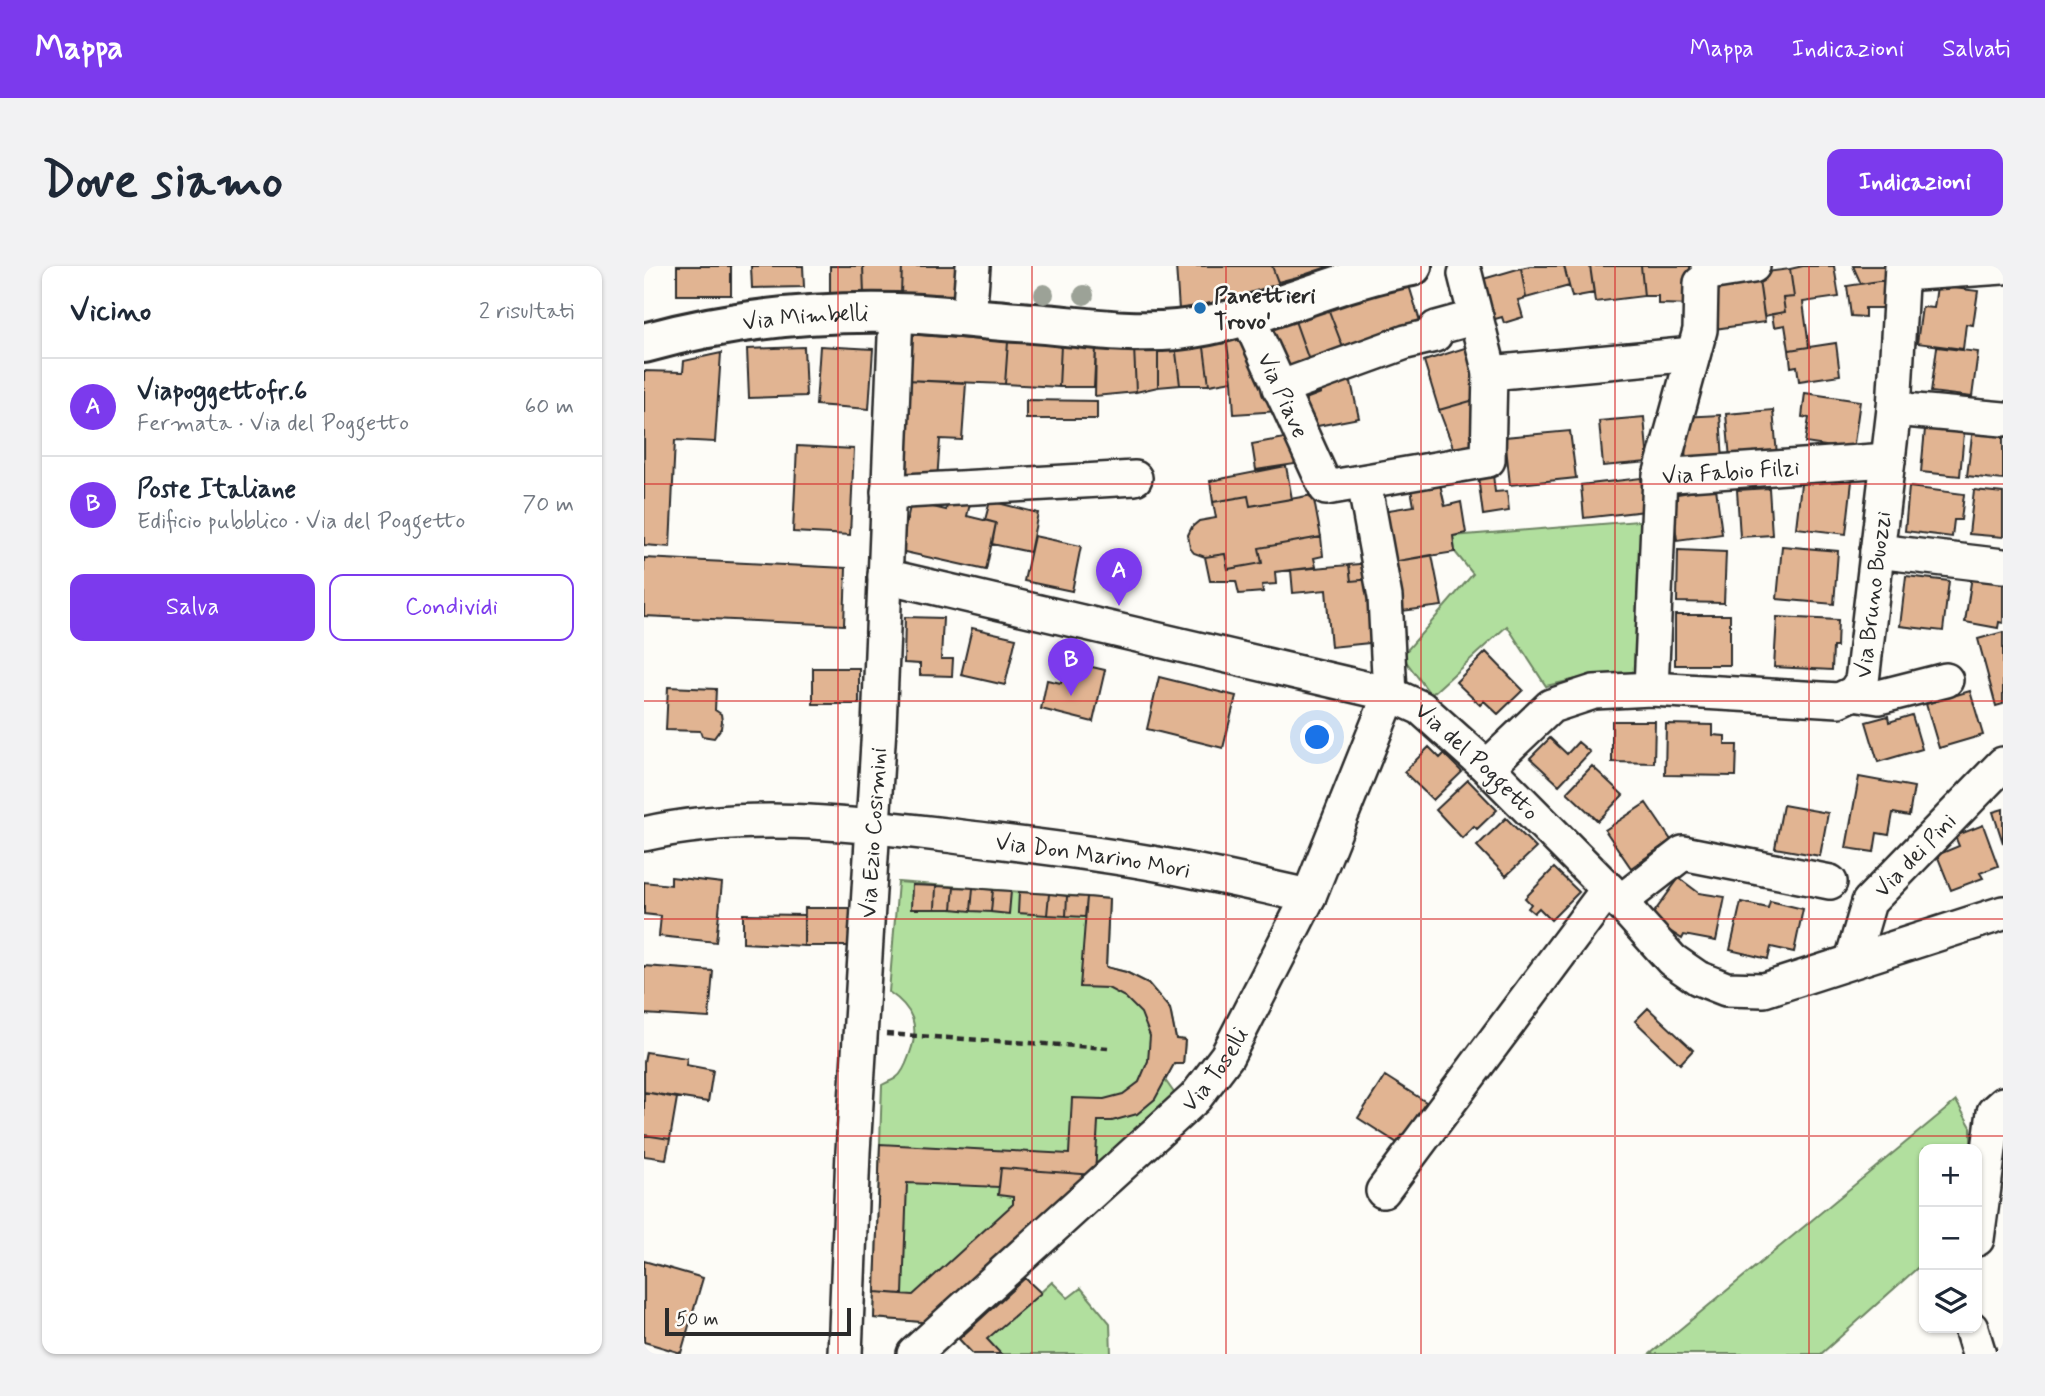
<!DOCTYPE html>
<html lang="it">
<meta charset="utf-8">
<style>
:root{--surface:#fff;--page:#f2f2f3;--text:#1f2937;--muted:#747a83;--line:#e0e1e3;--accent:#7c3aed}
body{margin:0;font-family:Mynerve,sans-serif;background:var(--page);color:var(--text)}
.controls{position:absolute;right:21px;bottom:21px;display:grid;overflow:hidden;border-radius:14px;box-shadow:0 2px 5px #0004}
.controls button{width:63px;height:63px;display:grid;place-items:center;padding:0;border:0;border-bottom:2px solid var(--line);background:var(--surface);color:var(--text);font:35px sans-serif}
.scale{position:absolute;left:21px;bottom:18px;width:186px;box-sizing:border-box;padding-left:7px;border:4px solid #2b2b2b;border-top:0;font-size:19px;line-height:24px;white-space:nowrap;color:#2b2b2b;-webkit-text-stroke:5px #fdfcf7;paint-order:stroke}
.you{position:absolute;left:674px;top:472px;width:24px;height:24px;margin:-18px;border:5px solid #fff;border-radius:50%;background:#1a73e8;box-shadow:0 0 0 10px #1a73e833}
.badge{display:grid;place-items:center;width:46px;height:46px;border-radius:50%;background:var(--accent);color:#fff;font-size:23px;font-weight:700}
.pin{position:absolute;translate:-50% -58px;filter:drop-shadow(0 2px 4px #0008)}
.pin::after{content:'';position:absolute;top:37px;width:24px;height:21px;background:inherit;clip-path:polygon(0 0,100% 0,50% 100%)}
.list{margin:0;padding:0;list-style:none}
h2{display:flex;justify-content:space-between;align-items:center;height:91px;margin:0;padding:0 28px;font-size:30px}
h2 small{font-size:23px;font-weight:400;color:var(--muted)}
.list li{display:grid;grid-template-columns:46px 1fr auto;gap:21px;align-items:center;box-sizing:border-box;height:98px;padding:0 28px;border-top:2px solid var(--line)}
.list b{display:block;font-size:26px;white-space:nowrap}
.list p{margin:0;font-size:23px;white-space:nowrap;color:var(--muted)}
.list em{font-size:23px;font-style:normal;color:var(--muted)}
.actions{display:flex;gap:14px;padding:21px 28px}
.actions a{flex:1;padding:16px 0;border:2px solid var(--accent);border-radius:14px;text-align:center;font-size:24px;color:var(--accent)}
.actions .main{background:var(--accent);color:#fff}
.icon{flex:none;width:38px;height:38px;fill:none;stroke:currentColor;stroke-width:2;stroke-linecap:round;stroke-linejoin:round}
.map{position:relative;flex:none;width:1359px;height:1088px;overflow:hidden;border-radius:14px}
header{display:flex;align-items:center;gap:42px;box-sizing:border-box;height:98px;padding:0 35px;background:var(--accent);color:#fff}
header strong{font-size:33px}
nav{display:flex;gap:38px;margin-inline-start:auto;font-size:24px}
.intro{display:flex;align-items:center;justify-content:space-between;box-sizing:border-box;height:168px;padding:0 42px}
h1{margin:0;font-size:49px}
.button{padding:18px 32px;border-radius:14px;background:var(--accent);color:#fff;font-size:24px;font-weight:700}
main{display:flex;gap:42px;padding:0 42px}
aside{flex:1;background:var(--surface);border-radius:14px;box-shadow:0 2px 5px #0004}
.map>svg:first-child{display:block}
.green{fill:#b1df9e;stroke:#6e8564;stroke-width:2}
.building{fill:#e1b492;stroke:#2b2b2b;stroke-width:2}
.lines{fill:none;stroke-linecap:round;stroke-linejoin:round}
.minor-casing{stroke:#2b2b2b;stroke-width:38}
.major-casing{stroke:#2b2b2b;stroke-width:44}
.path{stroke:#2b2b2b;stroke-width:4.5;stroke-dasharray:7 5;stroke-linecap:butt}
.minor{stroke:#fdfcf7;stroke-width:33}
.major{stroke:#fdfcf7;stroke-width:38}
.tree{fill:#9ca297}
.grid{fill:none;stroke:#d62828;stroke-width:2;stroke-opacity:0.55}
.poi-dot{fill:#1f6fb2;stroke:#fdfcf7;stroke-width:2.5}
.labels{text-anchor:middle;stroke-width:5;stroke-linejoin:round;paint-order:stroke}
.poi-label{font-size:23px;font-weight:bold;fill:#2b2b2b;stroke:#fdfcf7;text-anchor:start}
.street-label{font-size:23px;fill:#2b2b2b;stroke:#fdfcf7}
</style>
<header>
<strong>Mappa</strong>
<nav><a>Mappa</a><a>Indicazioni</a><a>Salvati</a></nav>
</header>
<div class="intro"><h1>Dove siamo</h1><a class="button">Indicazioni</a></div>
<main>
<aside>
<h2>Vicino<small>2 risultati</small></h2>
<ul class="list">
<li><span class="badge">A</span><div><b>Viapoggettofr.6</b><p>Fermata · Via del Poggetto</p></div><em>60 m</em></li>
<li><span class="badge">B</span><div><b>Poste Italiane</b><p>Edificio pubblico · Via del Poggetto</p></div><em>70 m</em></li>
</ul>
<div class="actions"><a class="main">Salva</a><a>Condividi</a></div>
</aside>
<div class="map">
<svg width="1359" height="1088" viewBox="0 0 1359 1088">
<rect width="100%" height="100%" fill="#fdfcf7"/>
<filter id="ink" filterUnits="userSpaceOnUse"><feTurbulence type="fractalNoise" baseFrequency=".0143" numOctaves="2"/><feDisplacementMap in="SourceGraphic" scale="14" xChannelSelector="R" yChannelSelector="G"/><feConvolveMatrix kernelMatrix="1 2 1 2 8 2 1 2 1" color-interpolation-filters="sRGB"/></filter>
<g filter="url(#ink)">
<!-- green -->
<path class="green" d="M1006 254 992 411 937 412 902 420 863 360 787 429 758 390 829 308 811 286 809 270Z
M254 616 465 633 462 701 482 706 504 717 526 743 532 773 541 774 539 798H530L521 814 533 831 290 1057 230 1052 238 819C243 816 250 814 253 811 260 806 263 795 266 787 276 760 269 742 245 726Z
M1312 835 1327 861V883H1280V996L1177 1088H1006Z
M381 1012 396 1027 408 1016 424 1032 437 1022 466 1057 467 1088H329L315 1073Z"/>
<!-- building -->
<path class="building" d="M33 0H87V29H33Z
M107 0H159L160 21 108 22Z
M186 0H219L220 29 186 30Z
M219 0H258L257 28 220 29Z
M258 0H320L319 29 257 28Z
M532 0H628L636 22 535 44Z
M628 0H695L634 16Z
M886 0H920L925 20 882 32 877 2Z
M920 0H946L950 27 928 31Z
M946 0H997L1000 30 951 36Z
M997 0H1051L1052 39 1014 38V30H1000Z
M1159 0H1190L1195 31 1159 36 1165 81 1145 84 1141 59 1130 61 1128 48 1141 46 1139 32 1150 31 1146 3Z
M1209 0H1242L1241 14 1217 18Z
M877 2 882 32 874 34 879 51 860 57 858 51 841 56 829 16Z
M1146 3 1150 31 1139 32 1141 46 1120 50 1114 7Z
M1114 7 1121 56 1070 63 1063 15Z
M763 13 779 65 703 92 682 37Z
M1241 14 1238 42H1221V51L1207 50 1203 20Z
M1293 20 1334 25 1329 59 1322 58 1319 83 1273 77 1278 41 1290 42Z
M682 37 701 87 668 103 650 52Z
M650 52 668 103 634 115 615 64Z
M265 68 364 76 361 118 262 114Z
M608 69 637 145 590 148 588 115 582 71Z
M582 71 588 115 565 119 559 74Z
M559 74 565 119H536L531 78Z
M364 76 417 79 415 121 361 118Z
M1192 77 1196 109 1155 115 1153 100 1147 101 1145 84Z
M531 78 536 119 514 121V80Z
M833 78 837 132 795 144 780 95Z
M417 79 452 80 450 121H415Z
M176 80 229 83 225 143 172 139Z
M452 80 490 81 492 126 451 130Z
M514 80V121L492 126 490 81Z
M160 81 162 130 105 132 103 83Z
M1293 81 1334 86 1328 131 1287 126Z
M77 87 71 176 31 174 26 281 0 279V105L39 106 40 95Z
M705 107 715 152 663 162 651 137 677 127V115Z
M262 114 322 117 318 174 296 173 293 215H259Z
M1161 127 1216 135 1209 184 1161 177 1165 152 1158 151Z
M837 132 836 192 797 187 809 181 795 144Z
M382 134 453 135V153H382Z
M1129 144 1133 189 1086 193 1082 148Z
M1076 149 1079 194 1042 196 1039 151Z
M1000 151 1004 196 959 200 955 155Z
M1329 162 1359 165V214L1323 210Z
M1281 163 1320 167 1316 210 1277 206Z
M926 165 932 212 866 219 861 171Z
M646 171 651 198 612 204 608 178Z
M153 180 210 183 206 269 149 266Z
M642 200 648 233 606 240 604 230 569 236 566 215Z
M848 200 851 226 863 225 865 245 839 249 833 203Z
M1158 209 1208 215 1202 268 1152 262Z
M997 212 1001 245 940 252 937 219Z
M796 218 801 240 817 236 822 267 809 270 811 286 748 296 732 246 770 240 767 223Z
M1265 221 1320 228 1317 254H1310L1308 271 1261 265Z
M1072 222 1078 268 1033 274 1027 229Z
M1125 222 1128 269 1096 271 1093 224Z
M1330 224 1359 227V271L1325 268Z
M669 229 677 271 615 282 618 297 584 303 581 288 561 291 550 287 546 282 544 269 548 261 555 255 572 252 569 236 604 230 606 240Z
M304 234 326 238 323 250 352 257 342 304 256 285 267 236 302 244Z
M346 235 394 247 386 286 348 278 352 257 341 254Z
M390 270 437 280 428 325 380 315Z
M677 271 679 290 670 292 672 301 631 306 632 318 618 319 619 326 595 328 592 315H566L561 291 581 288 584 303 618 297 615 282Z
M1138 280 1194 285 1190 338 1133 333Z
M1034 284 1082 286 1080 337 1033 336Z
M788 289 798 340 758 345 748 296Z
M0 292 202 302 200 359 0 350Z
M726 297 728 313 707 315 705 299Z
M705 299 707 315 728 313 735 376 687 381 682 324 649 327 647 304Z
M1262 310 1305 315 1299 365 1256 360Z
M1328 310 1359 315V357L1355 356 1354 362 1321 356Z
M1031 349H1086V399H1031Z
M261 351 299 352 297 393H309L308 410 276 409V398L260 397Z
M1133 351 1194 354 1193 381H1189L1188 404 1130 401Z
M328 362 372 372 361 419 317 409Z
M1359 366V438L1352 440 1334 373Z
M842 386 879 424 854 448 840 435 836 439 812 416Z
M422 395 461 404 449 456 397 443 403 414 417 417Z
M169 402H215V438H169Z
M515 411 592 430 579 482 503 463Z
M24 421 72 423 71 444 77 448 78 455 77 462 70 472 58 470 56 465 22 464Z
M1326 425 1339 469 1295 482 1282 438Z
M1268 449 1278 483 1234 496 1222 456 1244 450 1245 456Z
M968 455H1011L1010 497 968 496Z
M1022 458 1069 459V469L1081 470V479H1093L1092 510 1021 509Z
M906 472 923 488 934 476 946 486 915 519 886 492Z
M785 481 796 492 800 488 818 506 789 534 760 506Z
M948 500 979 529 954 555 923 526Z
M1215 511 1270 521 1265 550 1249 547 1245 569 1233 567 1230 586 1202 582Z
M824 514 853 544 833 563 830 560 818 572 792 544Z
M1002 537 1027 574 987 602 961 564Z
M1139 539 1184 547 1176 590 1131 582Z
M1359 543V577L1349 546Z
M862 552 892 582 862 610 833 580Z
M1339 559 1354 600 1336 607 1339 612 1307 624 1293 589 1315 580 1311 570Z
M910 602 935 626 907 654 895 642 890 647 884 642 887 638 881 632Z
M27 611 78 617 72 676 15 670 17 650 0 648V616L27 619Z
M1035 612 1055 627 1081 631 1072 675 1040 669 1038 673 1006 652Z
M268 619 292 620 291 643H267Z
M292 620 310 621 308 643H291Z
M310 621 329 622 327 645 308 643Z
M329 622 349 624 347 646 327 645Z
M349 624 367 625 365 648 347 646Z
M375 626 405 628 403 649 374 647Z
M405 628 423 630 422 650 403 649Z
M423 630 443 631 441 651 422 650Z
M443 631 465 633 462 701 482 706 504 717 526 743 532 773 541 774 539 798H530L511 833 493 848 468 855H454L451 909 357 902 355 921 263 917 259 1028 231 1026 236 878 425 888 428 832 460 833 479 828 495 816 504 795 506 770 497 747 481 731 464 722 436 721Z
M1126 635 1159 643 1150 686 1127 681 1124 693 1086 684 1097 636 1124 642Z
M161 642H207V680H160Z
M99 648 160 649V680L99 677Z
M0 700 69 705 65 752 0 748Z
M1004 742 1049 784 1036 798 991 755Z
M2 786 43 792 42 799 69 804 64 836 0 826V796Z
M741 810 782 836 755 878 714 852Z
M0 826 33 832 26 873 0 869Z
M0 869 26 873 22 893 0 890Z
M357 902 451 909 290 1057 230 1052 231 1026 269 1029 369 938V931L354 929Z
M0 995 59 1012 37 1087 0 1076Z
M381 1012 397 1027 343 1073 357 1088H329L315 1073Z"/>
<g class="lines">
<!-- minor casing -->
<g class="minor-casing">
<g id="minor">
<path d="M1064 0 1065 7 1109 0"/>
<path d="M1258 8 1359 1"/>
<path id="s1" d="M603 49 682 222 844 194 846 107 821 8"/>
<path d="M325 52 329 0"/>
<path d="M846 107 1049 88"/>
<path d="M635 122 762 76 791 69 792 62 832 51"/>
<path d="M1250 143 1359 153"/>
<path d="M1016 210 1056 64 1057 17"/>
<path d="M244 226 491 212"/>
<path d="M1233 285 1359 300"/>
<path id="s2" d="M241 310 746 428 777 442 843 501 964 623 1028 694 1054 712 1082 723 1120 724 1359 647"/>
<path id="s3" d="M1007 423 1016 210 1244 194"/>
<path d="M1210 427 1235 431 1302 414"/>
<path id="s4" d="M843 501 907 440 950 426 1007 423 1195 434 1210 427 1218 415 1250 143 1258 0"/>
<path id="s5" d="M0 568C99 545 203 557 302 569 373 578 443 585 513 598 564 607 614 619 665 630"/>
<path d="M976 636 1039 587 1186 616"/>
<path id="s6" d="M1208 694 1225 636 1359 498"/>
<path d="M739 925 964 623"/>
<path d="M1333 973 1350 846 1359 838"/>
<path d="M1327 1062 1335 1088"/>
<path id="s7" d="M201 1088 209 886 235 461 252 47"/>
<path id="s8" d="M270 1088 551 832 583 790 665 630 746 428 741 331 720 216"/>
</g>
</g>
<!-- major casing -->
<g class="major-casing">
<g id="major">
<path id="s9" d="M0 77C82 54 167 45 252 47 293 48 333 53 374 56 427 59 480 69 533 64 614 56 688 14 768 0"/>
</g>
</g>
<!-- path -->
<path class="path" d="M242 768 464 782"/>
<!-- minor -->
<use href="#minor" class="minor"/>
<!-- major -->
<use href="#major" class="major"/>
</g>
<!-- trees -->
<g class="tree">
<circle cx="400" cy="28" r="10"/>
<circle cx="440" cy="29" r="10"/>
</g>
</g>
<!-- grid -->
<path class="grid" d="M194 0V1088M388 0V1088M582 0V1088M777 0V1088M971 0V1088M1165 0V1088M0 218H1359M0 435H1359M0 653H1359M0 870H1359"/>
<!-- markers -->
<circle class="poi-dot" cx="556" cy="42" r="7"/>
<g class="labels">
<!-- poi labels -->
<g class="poi-label">
<text x="570" y="37">Panettieri<tspan x="570" dy="26">Trovo'</tspan></text>
</g>
<!-- street labels -->
<g class="street-label">
<text dy="8" stroke="none"><textPath href="#s9" startOffset="164">Via Mimbelli</textPath></text>
<text dy="8" stroke="none"><textPath href="#s1" startOffset="88">Via Piave</textPath></text>
<text dy="8" stroke="none"><textPath href="#s3" startOffset="284">Via Fabio Filzi</textPath></text>
<text dy="8" stroke="none"><textPath href="#s4" startOffset="497">Via Bruno Buozzi</textPath></text>
<text dy="8" stroke="none"><textPath href="#s2" startOffset="630">Via del Poggetto</textPath></text>
<text dy="8" stroke="none"><textPath href="#s7" startOffset="522">Via Ezio Cosimini</textPath></text>
<text dy="8" stroke="none"><textPath href="#s6" startOffset="126">Via dei Pini</textPath></text>
<text dy="8" stroke="none"><textPath href="#s5" startOffset="452">Via Don Marino Mori</textPath></text>
<text dy="8" stroke="none"><textPath href="#s8" startOffset="415">Via Toselli</textPath></text>
</g>
</g>
</svg>
<div class="controls">
<button>+</button>
<button>−</button>
<button><svg class="icon" aria-label="layers" viewBox="0 0 24 24"><path d="M12 4l9 5-9 5-9-5zM3 14l9 5 9-5"/></svg></button>
</div>
<div class="scale">50 m</div>
<div class="you"></div>
<div class="pin badge" style="left:475px;top:340px">A</div>
<div class="pin badge" style="left:427px;top:430px">B</div>
</div>
</main>
